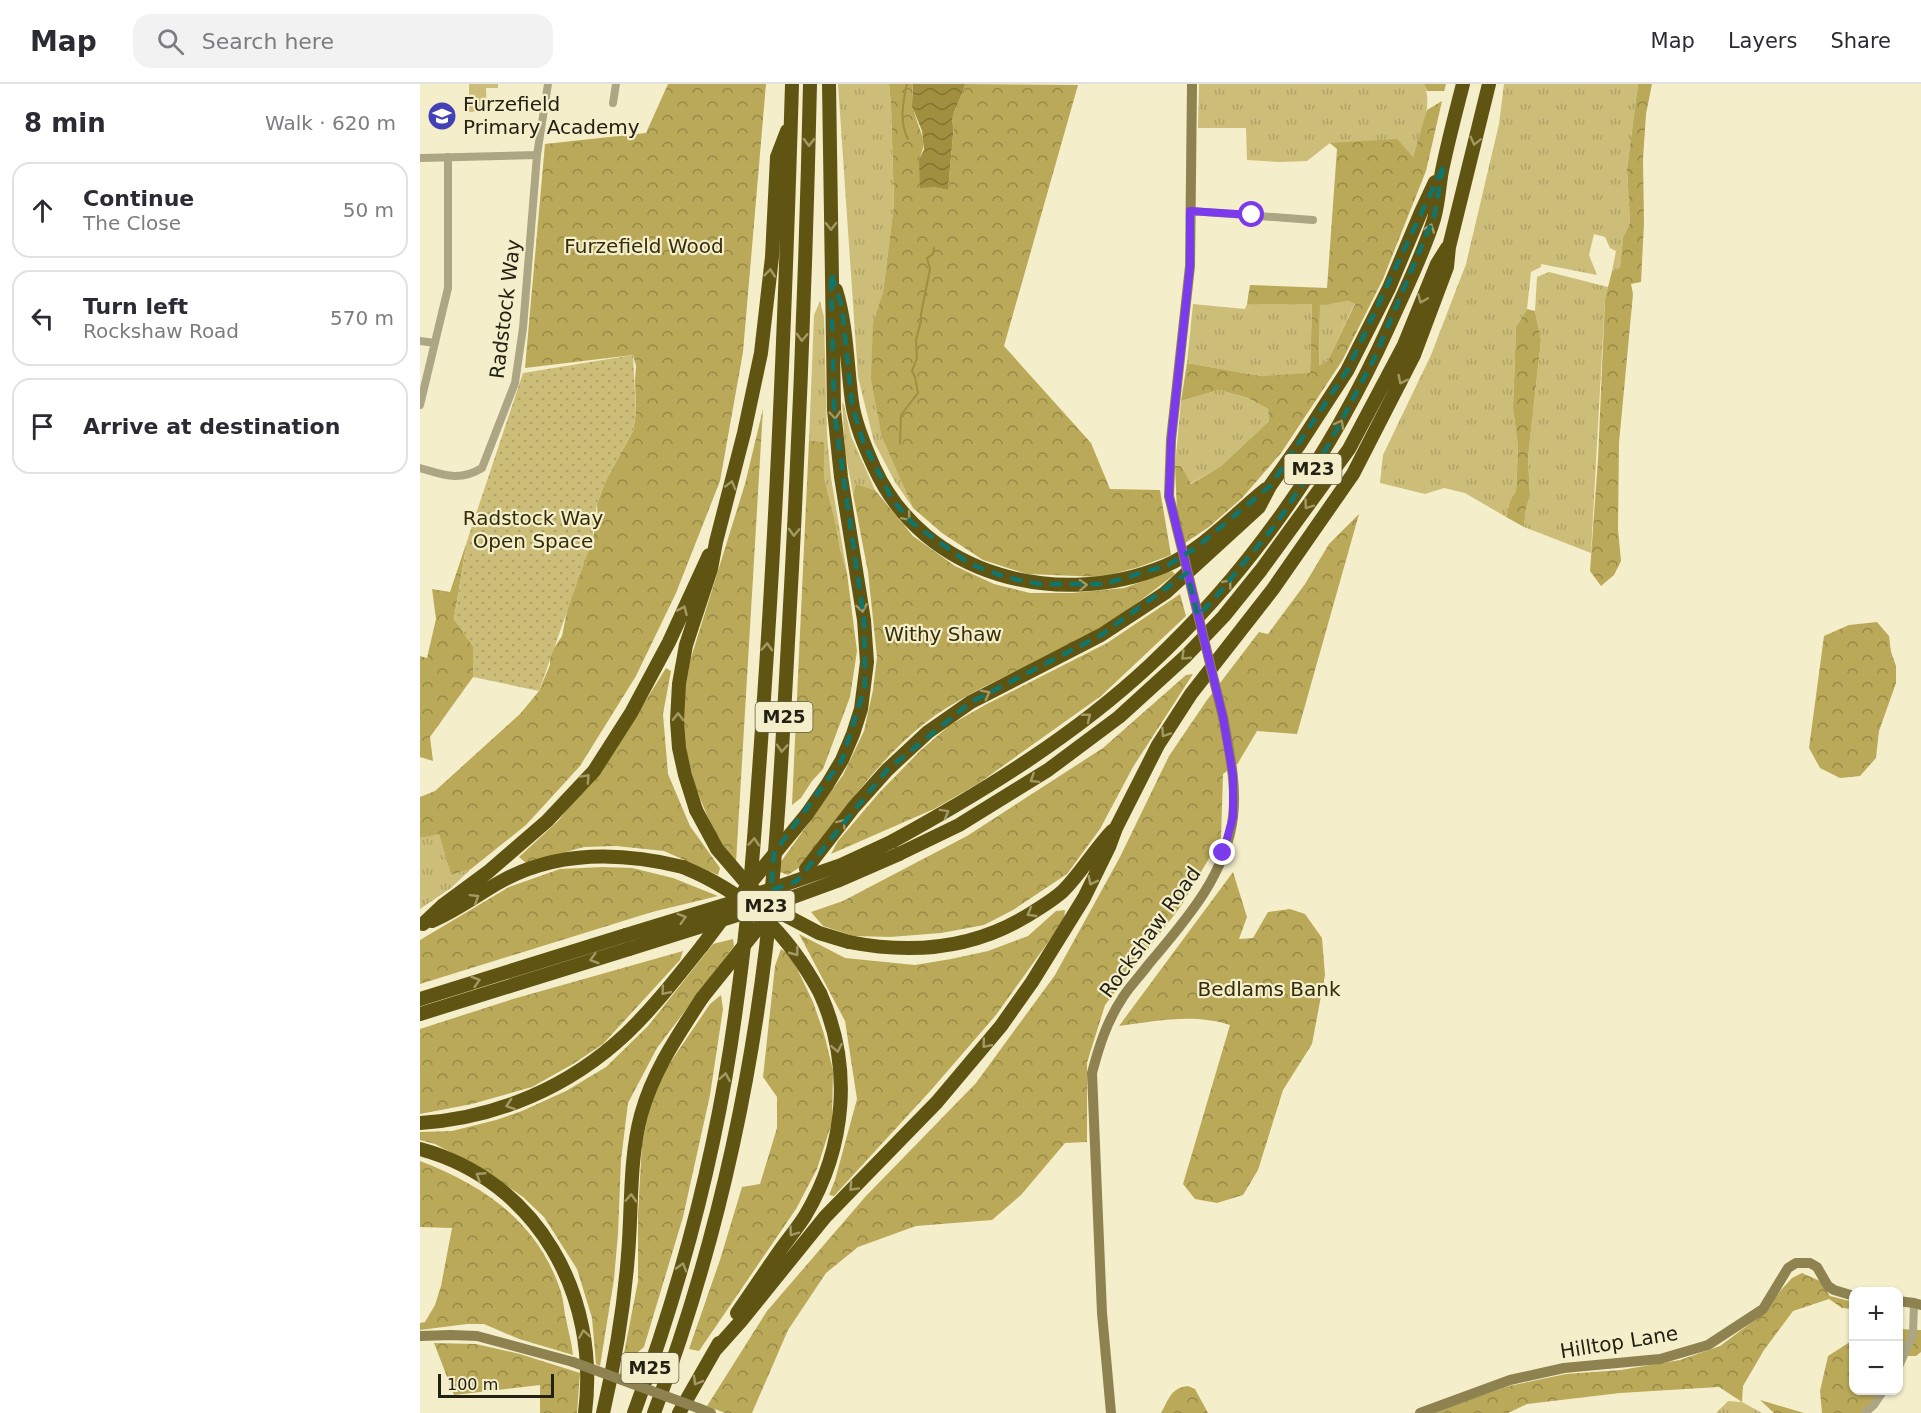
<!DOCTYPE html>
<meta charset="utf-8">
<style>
:root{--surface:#fff;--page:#f2f2f3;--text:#2b2b33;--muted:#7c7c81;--line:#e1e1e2}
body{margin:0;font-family:"DejaVu Sans",sans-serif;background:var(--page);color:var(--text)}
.controls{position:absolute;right:18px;bottom:18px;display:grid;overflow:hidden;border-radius:12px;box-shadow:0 2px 4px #0004}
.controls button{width:54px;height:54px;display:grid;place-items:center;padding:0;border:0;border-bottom:2px solid var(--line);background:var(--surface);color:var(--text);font:30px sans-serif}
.scale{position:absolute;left:18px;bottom:15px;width:116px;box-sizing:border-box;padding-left:6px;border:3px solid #232113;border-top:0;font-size:16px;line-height:21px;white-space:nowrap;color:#232113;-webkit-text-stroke:4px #f5eecb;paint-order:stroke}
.stop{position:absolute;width:18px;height:18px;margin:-14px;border:4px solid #7c3aed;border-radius:50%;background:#fff}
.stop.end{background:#7c3aed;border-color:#fff;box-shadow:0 2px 6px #0008}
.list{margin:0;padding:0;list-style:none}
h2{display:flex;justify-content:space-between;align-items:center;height:78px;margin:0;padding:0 24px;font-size:26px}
h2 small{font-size:20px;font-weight:400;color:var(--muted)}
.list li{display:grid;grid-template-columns:39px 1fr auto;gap:18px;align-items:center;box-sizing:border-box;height:96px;margin:0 12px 12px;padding:0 12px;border:2px solid var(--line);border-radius:18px}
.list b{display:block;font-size:22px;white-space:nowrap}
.list p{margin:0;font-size:20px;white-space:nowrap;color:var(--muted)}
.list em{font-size:20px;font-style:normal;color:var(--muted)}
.icon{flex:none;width:33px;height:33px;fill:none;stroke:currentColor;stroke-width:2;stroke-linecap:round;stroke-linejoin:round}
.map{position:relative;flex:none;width:1501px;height:1329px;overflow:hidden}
header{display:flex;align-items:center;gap:36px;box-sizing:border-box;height:84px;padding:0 30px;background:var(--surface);border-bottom:2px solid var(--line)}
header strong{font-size:28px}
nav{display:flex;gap:33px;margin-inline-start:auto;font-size:21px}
.search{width:420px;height:54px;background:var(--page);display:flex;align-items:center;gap:15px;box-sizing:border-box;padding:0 21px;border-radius:18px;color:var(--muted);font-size:22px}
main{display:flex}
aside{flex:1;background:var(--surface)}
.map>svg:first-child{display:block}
.grass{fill:url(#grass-tufts)}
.forest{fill:url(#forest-crowns);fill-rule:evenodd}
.park{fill:url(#park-dots)}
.pitch{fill:#ccbe78}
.water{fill:url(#water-waves)}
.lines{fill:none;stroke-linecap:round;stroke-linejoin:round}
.stream{stroke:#a08f3e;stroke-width:2}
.street{stroke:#aca684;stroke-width:8}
.secondary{stroke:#8d8250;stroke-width:10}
.highway{stroke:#605412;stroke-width:14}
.secondary-bridge{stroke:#8d8250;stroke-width:10}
.highway-bridge{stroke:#605412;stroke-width:14}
.oneway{stroke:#a39965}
.route{stroke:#7c3aed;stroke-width:8}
.marked{fill:none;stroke:#0f766e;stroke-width:4.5;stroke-dasharray:12 8;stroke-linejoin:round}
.labels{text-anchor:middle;stroke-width:4.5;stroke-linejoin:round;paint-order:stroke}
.shield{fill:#f5eecb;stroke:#625e4a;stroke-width:1.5}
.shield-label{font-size:18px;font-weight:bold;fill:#232113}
.poi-label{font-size:20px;fill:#232113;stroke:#f5eecb;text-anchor:start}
.park-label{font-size:20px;fill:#342d08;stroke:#f5eecb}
.street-label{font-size:20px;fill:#232113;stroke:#f5eecb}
</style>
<header>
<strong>Map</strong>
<div class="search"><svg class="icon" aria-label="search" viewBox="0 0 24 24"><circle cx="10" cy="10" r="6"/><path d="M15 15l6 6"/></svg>Search here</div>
<nav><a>Map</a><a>Layers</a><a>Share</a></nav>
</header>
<main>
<aside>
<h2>8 min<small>Walk · 620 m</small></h2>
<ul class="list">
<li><svg class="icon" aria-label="ahead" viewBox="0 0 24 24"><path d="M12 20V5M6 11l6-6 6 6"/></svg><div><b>Continue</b><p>The Close</p></div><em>50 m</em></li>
<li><svg class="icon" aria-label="left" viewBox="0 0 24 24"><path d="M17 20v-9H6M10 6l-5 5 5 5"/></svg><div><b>Turn left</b><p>Rockshaw Road</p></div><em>570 m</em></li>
<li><svg class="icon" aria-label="arrive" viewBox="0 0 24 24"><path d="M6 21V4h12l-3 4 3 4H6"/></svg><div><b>Arrive at destination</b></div></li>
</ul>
</aside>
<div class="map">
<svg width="1501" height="1329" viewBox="0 0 1501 1329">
<defs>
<pattern id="grass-tufts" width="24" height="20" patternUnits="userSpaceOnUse" patternTransform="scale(1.5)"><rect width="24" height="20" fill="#ccbe78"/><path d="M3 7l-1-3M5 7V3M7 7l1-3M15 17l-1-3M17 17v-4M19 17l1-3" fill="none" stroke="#afa367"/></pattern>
<pattern id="forest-crowns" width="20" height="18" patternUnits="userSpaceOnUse" patternTransform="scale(1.5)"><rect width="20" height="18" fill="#baa958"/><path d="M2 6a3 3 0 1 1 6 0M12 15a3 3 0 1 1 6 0" fill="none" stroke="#978948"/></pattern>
<pattern id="park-dots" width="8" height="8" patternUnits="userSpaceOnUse" patternTransform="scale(1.5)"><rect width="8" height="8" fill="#ccbe78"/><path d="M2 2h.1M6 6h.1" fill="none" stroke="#afa367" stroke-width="1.8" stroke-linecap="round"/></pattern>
<pattern id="water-waves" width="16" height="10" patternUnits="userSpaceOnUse" patternTransform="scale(1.5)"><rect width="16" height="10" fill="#a08f3e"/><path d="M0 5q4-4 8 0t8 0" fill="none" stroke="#827433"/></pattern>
</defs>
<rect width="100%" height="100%" fill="#f5eecb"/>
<!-- grass -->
<path class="grass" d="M418 0H469L471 21 474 120 463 208 453 246 462 354 493 424 475 398 454 358 438 293Z
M779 0H1004C1014 22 999 52 993 73L910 59 887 77 859 78 827 76 826 44H778Z
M1084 0H1218L1207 85 1210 139 1203 155 1200 185 1192 187 1196 167 1190 164 1185 153 1174 150 1169 171 1177 191 1121 180V183L1111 188 1107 225 1096 243 1093 324 1098 363 1096 407 1090 417 1086 433 1045 409 1024 404 1005 410 960 399 963 371 1011 271 1046 180 1079 40Z
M1129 188 1188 203 1185 215 1171 469 1104 443 1106 425 1110 411 1108 374 1121 256 1115 227 1117 193Z
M400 217 404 233 407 351 411 394 427 489 420 465 416 441 404 393V358L389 356 394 231Z
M929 217 935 219 908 276 899 283 900 220Z
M773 220 825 225 827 220H892L890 290 841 292 767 279Z
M799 306 828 314 848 325 849 337 801 382 770 400 761 382H755L761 317Z
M422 318 424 321 431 352 455 406 436 400 433 410 425 367Z
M19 749 31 791 51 785 31 804 0 825V754Z
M1308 1317 1322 1318 1342 1329H1296Z"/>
<!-- forest -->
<path class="forest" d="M248 0H346L323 268 300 397 256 509 216 592 160 682 106 741 51 785 31 791 19 750 0 754V713L15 707 100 630 119 607 130 581V570L142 552 147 527 160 481 172 457 178 434 177 420 185 398 213 347 216 328 215 296 216 282 213 271 105 284 125 60 226 49Z
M469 0H493C492 11 492 23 496 34 501 50 508 58 499 75L513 103 528 106 533 51C535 44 531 39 533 32 536 21 543 11 545 0L658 1 584 262 671 359 690 405 740 406 751 471 719 483 682 493 607 490 563 476 522 449 493 424 462 354 451 295 453 240 463 208 474 120 471 21Z
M1004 0H1026L1024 7H1007Z
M1218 0H1232L1226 30 1223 75 1224 139 1221 198 1211 200 1213 210 1199 359 1198 445 1201 477 1194 491 1181 502 1170 487 1178 375 1185 215 1192 187 1200 184 1203 154 1210 139 1207 85Z
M1022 17 1006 87 963 195 922 277 861 369 822 414 789 443 765 459 757 428 755 382H761L771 400 801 382 849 337 848 325 828 314 799 306 761 317 767 279 841 292 890 289 892 220H827L830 201 907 204 917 65 910 59 977 55 993 73 1007 26ZM929 217 935 220 908 276 899 282 900 221Z
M1107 225 1115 227 1121 256 1108 374 1110 411 1106 425 1104 443 1086 433 1090 417 1096 407 1098 363 1093 324 1096 243Z
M343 325 316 779 298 757 276 705 265 662 263 617 270 577 325 400Z
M389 356 404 358V393L416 441 420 465 427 489 437 567 430 613 403 685 392 697 381 714 372 721Z
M436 400 455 406 493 452 535 482 574 500 610 509H652L704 504 752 487 755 490C720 518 684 543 645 564 598 588 547 607 505 639 455 678 419 734 380 783L368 791 355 786 423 691 444 647 453 606 457 573 448 488 433 410Z
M939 430 877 650 837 647 818 679 803 690 801 754 761 822 685 921 667 979V1058L645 1059 601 1111 572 1136 496 1142 438 1163 406 1189 368 1246 332 1329H305L287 1322 347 1227 446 1112 556 999 635 891 700 773 749 672 787 616 839 548 848 550 885 500 909 460Z
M47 457 34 535 53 562V593L10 653 13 677 0 673V572L7 574 16 535 12 505 30 508Z
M760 510 766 532 681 612 559 699 514 725 411 770 418 757 459 709 500 667 530 641 565 621 687 559Z
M1457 538 1469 552 1471 568 1476 582V599L1459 647 1456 674 1440 692 1420 694 1400 684 1389 664 1404 552 1429 541Z
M246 584 251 587 243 630 248 690 270 742 300 784 298 791 244 767 196 762 164 763 106 779 99 773 138 737 198 661Z
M773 590 713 683 680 745 647 790 593 826 564 841 521 849 470 853 434 852 403 842 391 828 423 817 547 752 683 664 766 591Z
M182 783 212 784 253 794 298 812 232 828 0 900V856L89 803 140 785Z
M813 788 827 833 819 855 833 854 848 828 870 825 885 830 902 854 905 891 892 960 863 1006 838 1086 823 1111 797 1119 775 1115 763 1100 810 941C773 929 736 937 699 942Z
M645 826 644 836 576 931 512 1005 414 1112 409 1111 415 1096 437 1015 425 937 379 850 425 874 495 881 531 875 568 867 608 852 636 827Z
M313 855 314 862 237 964 208 1019 201 1076 198 1150 194 1195 180 1282 176 1280 172 1234 157 1185 124 1133 103 1113 66 1087 15 1060 0 1056V1048L32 1047 76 1036 102 1027 146 1007 186 983 228 942 293 860Z
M361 865 371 872 393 918 404 950 413 986 412 1038 397 1085 376 1125 279 1267 269 1265 300 1176 322 1103 340 1100 357 1044V1013L343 993 355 882Z
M263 867 260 876 183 960 153 980 112 1003 52 1020 0 1030V945L93 915Z
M301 911 303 925 290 1011 263 1133 224 1263 218 1268 212 1292 200 1290 218 1197V1130L222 1060 227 1035 237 998 290 920Z
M0 1077C65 1102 118 1138 141 1208 144 1218 144 1229 147 1240 149 1250 152 1260 153 1271L99 1255 64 1240H47L0 1246V1239L5 1238 15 1221 21 1202 32 1144 0 1143Z
M1382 1189 1400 1197 1410 1212 1433 1218V1225L1422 1224 1409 1215 1373 1227 1344 1266 1323 1302 1322 1318 1299 1303 1200 1309 1107 1320 1088 1329H1012L1089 1302 1146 1290 1201 1286 1260 1276 1300 1262 1343 1230 1361 1206 1372 1194Z
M1479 1245 1501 1246V1268L1496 1272H1486L1483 1262 1479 1274Z
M1433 1256 1434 1306 1463 1307 1450 1329H1402L1400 1307 1408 1272Z
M14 1259 56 1260 100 1270 160 1289 157 1329H120V1301L34 1311Z
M768 1302 775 1305 788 1329H741C749 1316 750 1304 768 1302Z
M1340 1316 1384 1329H1354Z"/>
<!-- park -->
<path class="park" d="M213 271 216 328 213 347 185 398 177 420 172 457 119 607 53 593V562L34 535 47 457 103 289Z"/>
<!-- pitch -->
<path class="pitch" d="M49 0H78V4H66L67 27 49 28Z"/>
<!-- water -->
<path class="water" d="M493 0H545C543 11 536 21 533 32 531 39 535 44 533 51L528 106 513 103 500 104 499 75 504 66 502 47 492 22Z"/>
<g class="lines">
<!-- stream -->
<path class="stream" d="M487 0C483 17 479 39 488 55
M480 360 481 331 498 309 495 293 492 287 497 274 496 256 501 237V230L510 185 507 174 513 170 514 164"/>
<!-- street -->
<path class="street" d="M193 19 196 0
M0 74 117 71
M770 127 893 136
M0 257 15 259
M0 321 28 204V73
M0 384C24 391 39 398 62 384L95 299 103 244 117 71 128 0
M1478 1285 1493 1250 1494 1219
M1445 1329 1454 1321 1464 1306"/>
<!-- secondary -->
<path class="secondary" d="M749 412 751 356 770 182 772 0
M1478 1217 1494 1219 1501 1221
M0 1252 31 1251 57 1252 153 1278
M278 1324 291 1329
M691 1329 682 1229 672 989C679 962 687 937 703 913 710 902 720 892 728 881 764 838 806 792 813 733 817 700 809 666 803 633
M1000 1329 1090 1296 1144 1284 1240 1275 1288 1261 1343 1225 1368 1184 1376 1179H1390L1397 1183 1408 1202 1414 1206 1434 1212"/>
<!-- highway -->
<path class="highway" d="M416 206C427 242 427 281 432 318 435 340 445 363 454 383 504 493 639 526 745 482 782 466 815 430 846 405
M276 726 265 691 259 664 257 637 259 600 266 561 291 485 296 458 324 349 341 269 352 173 357 73 367 47
M387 730 407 701 422 676 433 650 441 625 447 578 444 536 421 393 414 326 409 0
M473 757C564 707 654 652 730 581 833 485 912 369 970 240 985 206 1003 171 1014 135 1019 118 1019 99 1023 82 1029 54 1036 27 1043 0
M479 770 539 741 628 686 699 633 766 572 804 532 841 486 929 365 984 261 1017 180 1027 164
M386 785 434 723 467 686 508 648 551 618 681 551 745 509 839 423 850 402 879 361 927 287 969 204 1001 128 1015 98
M12 837C36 827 57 811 80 798 137 766 202 768 263 783
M3 840 22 822 68 788 127 737 174 687 211 629 249 558 289 471
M429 858C490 870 551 865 605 833 618 825 632 817 643 807 661 789 674 766 692 747
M0 915 206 851
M0 930 209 865
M0 1039C77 1034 150 1003 207 949 234 923 258 892 282 862
M0 1065C118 1097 180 1212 165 1329
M317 1229C332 1208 346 1186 361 1165 369 1154 378 1143 385 1132 426 1063 433 982 400 909
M296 1265 321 1237 405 1133 517 1018 581 942 612 898 664 814 689 763 696 744 738 661 771 610 853 505 933 390 994 271 1027 183 1029 163 1069 0
M183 1329C195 1277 204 1224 208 1171 212 1125 209 1076 221 1031 233 987 258 951 282 914
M214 1329C263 1196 299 1057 317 917 331 816 337 715 344 614 358 410 366 205 372 0
M234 1329C290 1180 327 1022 346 864 358 756 363 648 369 540 379 360 386 180 390 0
M259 1329 299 1259"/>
<!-- secondary-bridge -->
<path class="secondary-bridge" d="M749 412 803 633
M153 1278 278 1324"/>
<!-- highway-bridge -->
<path class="highway-bridge" d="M276 726 297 765 328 801 361 829 399 849 429 858
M263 783C328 810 367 848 400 909
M324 807 387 730
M206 851 311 819 421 781 473 757
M282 862 301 837
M209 865 365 816 417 797 479 770
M282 914 350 829"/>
</g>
<!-- one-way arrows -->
<defs><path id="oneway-chevron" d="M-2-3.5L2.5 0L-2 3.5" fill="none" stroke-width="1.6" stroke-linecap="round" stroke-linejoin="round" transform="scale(1.5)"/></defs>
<g class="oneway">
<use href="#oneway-chevron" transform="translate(1055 57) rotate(104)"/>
<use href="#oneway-chevron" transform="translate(389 58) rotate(91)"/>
<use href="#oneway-chevron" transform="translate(411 142) rotate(89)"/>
<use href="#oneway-chevron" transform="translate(1010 144) rotate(-70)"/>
<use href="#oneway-chevron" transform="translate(350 189) rotate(-84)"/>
<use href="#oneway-chevron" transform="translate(1002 215) rotate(112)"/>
<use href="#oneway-chevron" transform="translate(382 253) rotate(92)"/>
<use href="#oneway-chevron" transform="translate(982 296) rotate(117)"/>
<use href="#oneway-chevron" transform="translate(415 331) rotate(85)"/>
<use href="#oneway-chevron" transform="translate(920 340) rotate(-62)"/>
<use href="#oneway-chevron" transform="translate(311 401) rotate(-75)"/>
<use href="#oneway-chevron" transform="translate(888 421) rotate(126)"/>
<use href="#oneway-chevron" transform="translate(487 433) rotate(49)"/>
<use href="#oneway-chevron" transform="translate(374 448) rotate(92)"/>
<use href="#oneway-chevron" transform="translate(808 499) rotate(-51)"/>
<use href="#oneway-chevron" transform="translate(663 501) rotate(-3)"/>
<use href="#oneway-chevron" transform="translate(442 524) rotate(80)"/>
<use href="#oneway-chevron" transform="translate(263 526) rotate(-66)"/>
<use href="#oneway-chevron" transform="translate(347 563) rotate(-87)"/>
<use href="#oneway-chevron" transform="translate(765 572) rotate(136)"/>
<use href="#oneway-chevron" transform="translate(566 610) rotate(-27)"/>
<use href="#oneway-chevron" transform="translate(258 633) rotate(-89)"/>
<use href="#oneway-chevron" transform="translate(667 633) rotate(-38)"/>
<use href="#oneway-chevron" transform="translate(745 649) rotate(124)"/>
<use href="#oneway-chevron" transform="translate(362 664) rotate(94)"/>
<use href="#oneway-chevron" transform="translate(166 694) rotate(-47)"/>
<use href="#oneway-chevron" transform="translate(614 695) rotate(148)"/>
<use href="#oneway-chevron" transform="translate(525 729) rotate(-29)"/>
<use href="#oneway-chevron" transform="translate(422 739) rotate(-52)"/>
<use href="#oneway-chevron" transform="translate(334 758) rotate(-86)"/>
<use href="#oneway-chevron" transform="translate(672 797) rotate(117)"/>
<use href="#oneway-chevron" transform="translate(55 814) rotate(-32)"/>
<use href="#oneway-chevron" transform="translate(611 829) rotate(149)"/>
<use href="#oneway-chevron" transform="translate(262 834) rotate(-17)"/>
<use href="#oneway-chevron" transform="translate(375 868) rotate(53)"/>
<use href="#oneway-chevron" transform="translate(174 875) rotate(164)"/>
<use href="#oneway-chevron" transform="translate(56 897) rotate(-17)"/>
<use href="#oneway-chevron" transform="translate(245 907) rotate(130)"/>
<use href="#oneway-chevron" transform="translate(566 960) rotate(130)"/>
<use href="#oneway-chevron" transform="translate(417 964) rotate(79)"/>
<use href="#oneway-chevron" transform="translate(305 993) rotate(-80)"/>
<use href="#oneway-chevron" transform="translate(90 1021) rotate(161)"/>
<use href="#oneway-chevron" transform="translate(60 1092) rotate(-147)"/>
<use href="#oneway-chevron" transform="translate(433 1103) rotate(133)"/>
<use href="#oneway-chevron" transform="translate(211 1114) rotate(-87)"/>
<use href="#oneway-chevron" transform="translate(373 1148) rotate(126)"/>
<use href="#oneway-chevron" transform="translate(262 1183) rotate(-74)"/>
<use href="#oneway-chevron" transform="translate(164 1250) rotate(-99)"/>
<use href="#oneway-chevron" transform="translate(277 1297) rotate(120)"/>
</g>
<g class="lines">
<!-- route -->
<path class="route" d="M803 769 813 733V692L803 633 749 412 751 357 770 182V127L832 131"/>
</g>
<!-- marked area -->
<path class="marked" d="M1023 83 1014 133 954 275 908 362 856 440 794 515 778 532 767 489 681 551 551 618 467 686 377 797 351 806 354 769 422 676 445 602 444 536 414 326 411 189 422 223 432 321 443 357 472 415 491 438 550 480 585 493 619 500H684L748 481 777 463 850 402 927 287Z"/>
<!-- icons -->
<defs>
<g id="school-disc" transform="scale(1.5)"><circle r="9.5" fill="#4440b5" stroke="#f5eecb"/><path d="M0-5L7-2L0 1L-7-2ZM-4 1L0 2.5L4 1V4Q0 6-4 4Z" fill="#fff"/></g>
</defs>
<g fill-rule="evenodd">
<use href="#school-disc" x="22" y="32"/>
</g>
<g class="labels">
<!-- shield labels -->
<g class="shield">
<rect x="864.5" y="370" width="57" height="30" rx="4.5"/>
<rect x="335.5" y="618" width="57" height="30" rx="4.5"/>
<rect x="317.5" y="807" width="57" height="30" rx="4.5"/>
<rect x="201.5" y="1269" width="57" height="30" rx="4.5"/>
</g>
<g class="shield-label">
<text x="893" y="391">M23</text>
<text x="364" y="639">M25</text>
<text x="346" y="828">M23</text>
<text x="230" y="1290">M25</text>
</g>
<!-- poi labels -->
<g class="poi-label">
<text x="43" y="27">Furzefield<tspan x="43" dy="23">Primary Academy</tspan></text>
</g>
<!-- park labels -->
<g class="park-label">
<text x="224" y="169">Furzefield Wood</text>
<text x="113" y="441">Radstock Way<tspan x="113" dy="23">Open Space</tspan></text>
<text x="523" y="557">Withy Shaw</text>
<text x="849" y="912">Bedlams Bank</text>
</g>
<!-- street labels -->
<g class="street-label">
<text transform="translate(85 225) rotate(-83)" y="7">Radstock Way</text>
<text transform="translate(730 848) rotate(-54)" y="7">Rockshaw Road</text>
<text transform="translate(1199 1258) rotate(-9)" y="7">Hilltop Lane</text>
</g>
</g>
</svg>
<div class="controls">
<button>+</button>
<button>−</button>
</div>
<div class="scale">100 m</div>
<div class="stop" style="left:832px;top:131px"></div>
<div class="stop end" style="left:803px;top:769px"></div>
</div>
</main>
